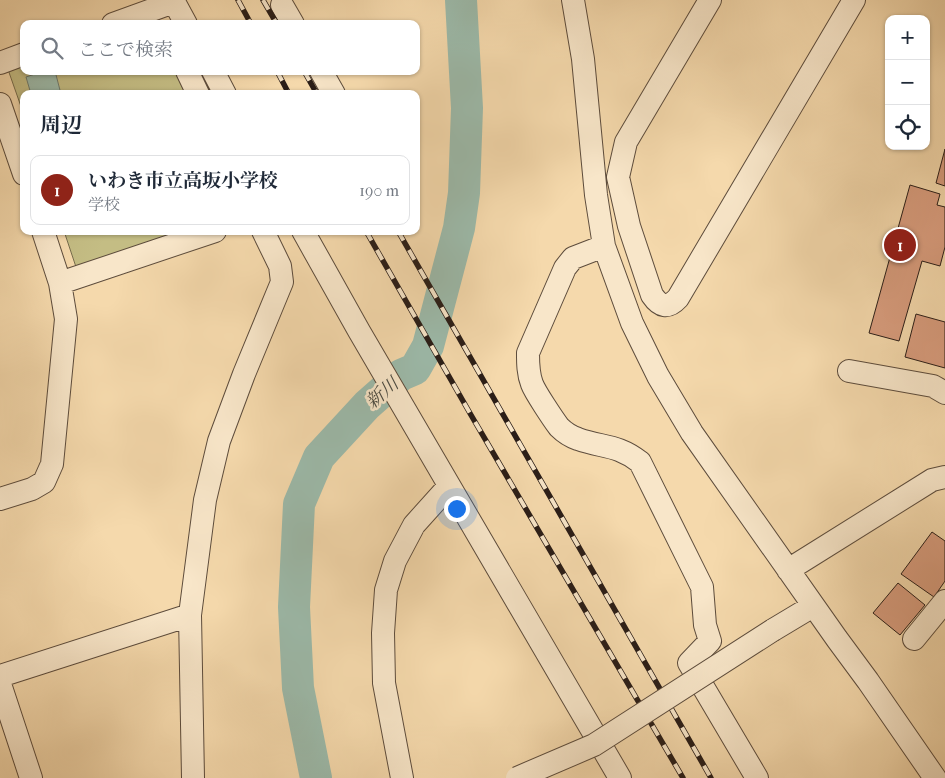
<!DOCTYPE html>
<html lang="ja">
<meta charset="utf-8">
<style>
:root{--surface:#fff;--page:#f6f6f7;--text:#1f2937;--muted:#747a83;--line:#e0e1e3;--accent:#8f2418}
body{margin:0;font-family:"IM FELL French Canon","Noto Serif JP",serif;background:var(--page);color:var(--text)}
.controls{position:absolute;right:15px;top:15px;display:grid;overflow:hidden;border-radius:10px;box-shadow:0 1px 4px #0004}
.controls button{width:45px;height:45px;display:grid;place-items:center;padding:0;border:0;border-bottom:1px solid var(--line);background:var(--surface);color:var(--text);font:25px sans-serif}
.you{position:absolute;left:456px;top:508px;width:18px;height:18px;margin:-12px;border:4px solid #fff;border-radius:50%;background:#1a73e8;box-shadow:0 0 0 8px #1a73e833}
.badge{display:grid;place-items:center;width:32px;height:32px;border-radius:50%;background:var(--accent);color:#fff;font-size:16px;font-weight:700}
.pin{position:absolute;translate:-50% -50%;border:2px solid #fff;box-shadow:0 1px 5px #0006}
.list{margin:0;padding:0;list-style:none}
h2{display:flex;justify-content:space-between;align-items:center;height:65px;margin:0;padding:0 20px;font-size:21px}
h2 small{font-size:16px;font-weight:400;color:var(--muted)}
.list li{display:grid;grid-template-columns:32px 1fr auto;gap:15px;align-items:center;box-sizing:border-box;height:70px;margin:0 10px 10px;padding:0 10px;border:1px solid var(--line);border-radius:10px}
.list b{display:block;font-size:19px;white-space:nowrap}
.list p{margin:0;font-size:16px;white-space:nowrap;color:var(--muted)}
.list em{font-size:16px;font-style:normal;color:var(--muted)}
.icon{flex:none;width:28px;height:28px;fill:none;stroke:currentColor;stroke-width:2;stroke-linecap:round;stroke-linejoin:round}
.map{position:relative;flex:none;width:945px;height:778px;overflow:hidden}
.search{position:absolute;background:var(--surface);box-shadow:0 1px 4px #0004;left:20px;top:20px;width:400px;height:55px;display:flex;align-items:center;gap:12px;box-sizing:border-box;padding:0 18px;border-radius:10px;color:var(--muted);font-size:19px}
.panel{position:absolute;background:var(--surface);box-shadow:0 1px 4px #0004;left:20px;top:90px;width:400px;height:145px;border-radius:10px}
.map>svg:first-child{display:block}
.green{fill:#c4bd84;stroke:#776d4e}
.water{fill:#9cbaaa;stroke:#6e7b6f}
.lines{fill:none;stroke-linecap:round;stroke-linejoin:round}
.river{stroke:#9cbaaa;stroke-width:32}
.building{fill:#d89c7d;stroke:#2a1d17}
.minor-casing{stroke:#5d4c3c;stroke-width:24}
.minor{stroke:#f8e6c9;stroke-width:22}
.rail-casing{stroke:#2a1d17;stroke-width:5.5}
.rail{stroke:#f8e6c9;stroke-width:4;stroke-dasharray:11;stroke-linecap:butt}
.minor-bridge-casing{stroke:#5d4c3c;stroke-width:24;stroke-linecap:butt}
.minor-bridge{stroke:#f8e6c9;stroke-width:22}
.labels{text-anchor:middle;stroke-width:5;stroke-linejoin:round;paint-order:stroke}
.water-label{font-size:18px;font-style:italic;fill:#4c4c43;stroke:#f8e6c9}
</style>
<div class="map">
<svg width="945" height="778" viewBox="0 0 945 778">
<rect width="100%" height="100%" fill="#f5d9ac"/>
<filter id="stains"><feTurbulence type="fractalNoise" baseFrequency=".004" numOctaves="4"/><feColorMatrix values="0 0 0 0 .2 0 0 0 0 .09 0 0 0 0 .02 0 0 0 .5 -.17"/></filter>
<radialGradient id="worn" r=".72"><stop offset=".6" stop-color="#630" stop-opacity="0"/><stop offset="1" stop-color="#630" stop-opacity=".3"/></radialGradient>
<!-- green -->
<path class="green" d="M24 54V71H187L198 94H24V115L5 61Z
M64 231H215L79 276Z"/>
<!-- water -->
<path class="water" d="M44 71H55L61 94H31L26 77Z"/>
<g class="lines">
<!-- river -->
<path class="river" d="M316 778 298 688 294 607 299 504 319 457 367 405 401 375 415 369 428 346 459 228 464 193 467 108 461 0"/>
</g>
<!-- building -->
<path class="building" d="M945 149V186L936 183Z
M910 185 940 194 937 205 945 207V247L940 266 922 261 899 341 869 333Z
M916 314 945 322V368L905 357Z
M932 532 945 541V581L934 597 901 574Z
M898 583 925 605 900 635 873 613Z"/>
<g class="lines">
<!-- minor casing -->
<g class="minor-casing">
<path id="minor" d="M173 0 186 24
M573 0 583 59 596 195 604 246 632 323 658 376 692 433 837 639 868 681 935 778
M710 0 626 142 618 177 629 226 652 295C660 307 668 309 678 298L854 0
M282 5 293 24
M113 24 174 2
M0 63 24 54
M187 71 198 94
M213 71 225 94
M321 71 334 94
M0 104 24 174
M303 231 359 331 620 778
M604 246 573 258 565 268 528 353C528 363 528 374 532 384 535 392 553 419 559 427 564 432 572 437 578 439 603 448 617 444 640 462L702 587 705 625 710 641 689 663 757 778
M60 283 215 231
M849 371 933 386 945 393
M0 499 32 489 44 482 52 464 66 319 60 283 43 231
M788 570 932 480 945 477
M773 630 813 606
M914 639 945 601
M0 676 190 615
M0 684 31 778
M193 778 190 615 205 500 219 441 244 374 282 282 280 266 263 231
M402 778 384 683 383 633 386 590 395 561 414 525 449 486"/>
</g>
<!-- minor -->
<use href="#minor" class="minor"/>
<!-- rail casing -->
<g class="rail-casing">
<path id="rail" d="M238 0 251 24
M263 0 277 24
M277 71 289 94
M304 71 317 94
M366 231 471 415 683 778
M398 231 711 778"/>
</g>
<!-- rail -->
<use href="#rail" class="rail"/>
<!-- minor-bridge casing -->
<g class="minor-bridge-casing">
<path id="minor-bridge" d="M517 778 594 745 773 630"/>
</g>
<!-- minor-bridge -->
<use href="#minor-bridge" class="minor-bridge"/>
</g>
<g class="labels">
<!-- water labels -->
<g class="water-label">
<text transform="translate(382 393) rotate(-41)" y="6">新川</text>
</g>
</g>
<rect width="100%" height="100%" filter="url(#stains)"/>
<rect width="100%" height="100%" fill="url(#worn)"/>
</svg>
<div class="controls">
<button>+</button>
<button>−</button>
<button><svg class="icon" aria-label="locate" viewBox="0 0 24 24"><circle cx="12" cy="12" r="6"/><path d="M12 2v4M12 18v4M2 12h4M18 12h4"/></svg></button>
</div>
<div class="you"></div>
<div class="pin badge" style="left:900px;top:245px">1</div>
<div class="search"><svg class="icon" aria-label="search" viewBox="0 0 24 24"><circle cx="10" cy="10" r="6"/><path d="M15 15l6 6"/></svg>ここで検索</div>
<section class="panel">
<h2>周辺<small></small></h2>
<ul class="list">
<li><span class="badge">1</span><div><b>いわき市立高坂小学校</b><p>学校</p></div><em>190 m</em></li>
</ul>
</section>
</div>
